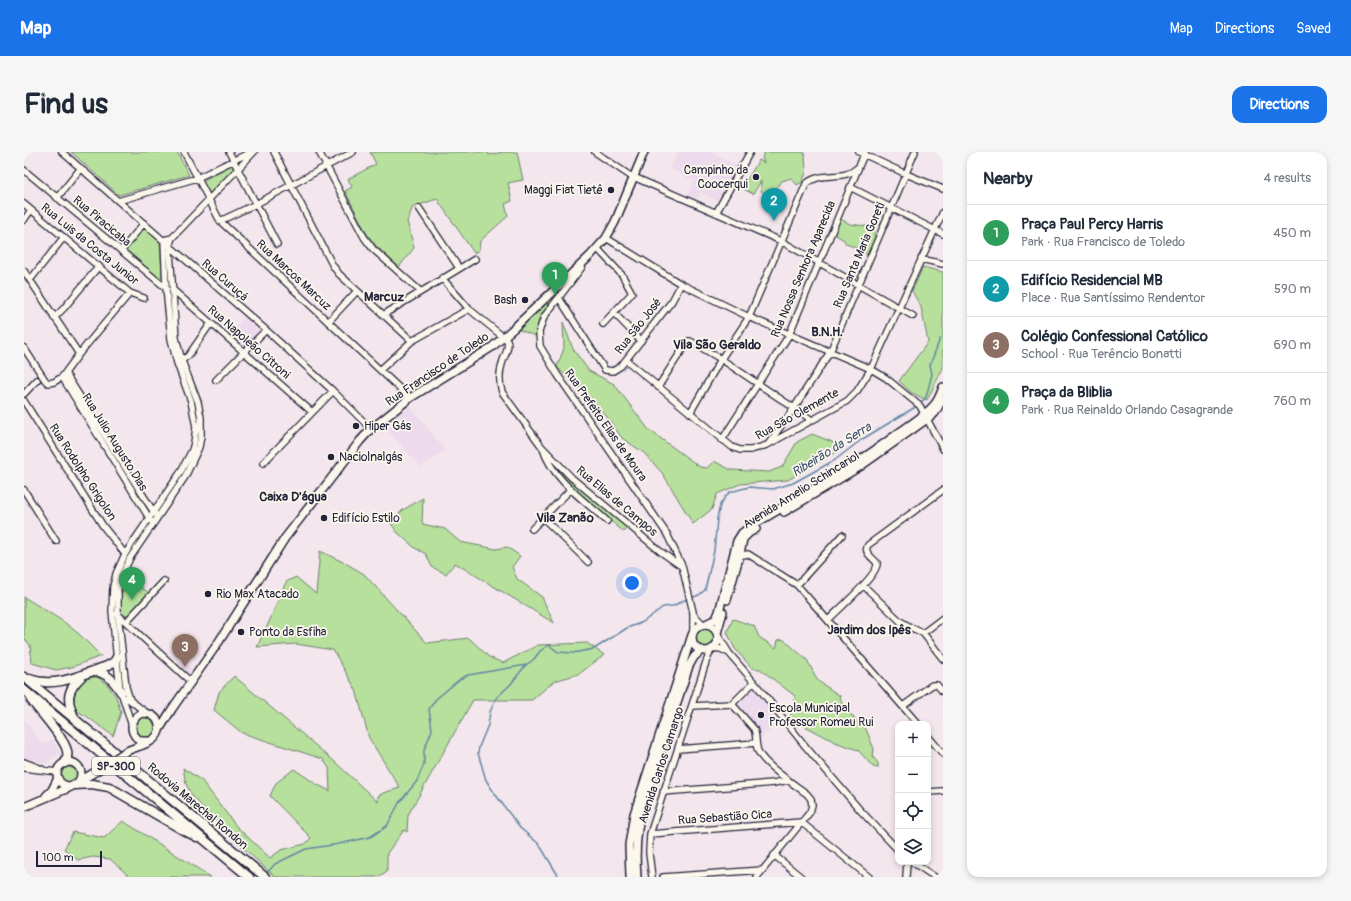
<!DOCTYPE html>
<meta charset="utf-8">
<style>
:root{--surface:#fff;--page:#f6f6f7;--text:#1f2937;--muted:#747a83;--line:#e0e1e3;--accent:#1a73e8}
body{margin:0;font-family:Pangolin,sans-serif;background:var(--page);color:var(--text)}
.controls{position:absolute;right:12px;bottom:12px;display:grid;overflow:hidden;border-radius:8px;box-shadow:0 2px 6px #0003}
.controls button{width:36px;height:36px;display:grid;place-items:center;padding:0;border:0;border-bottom:1px solid var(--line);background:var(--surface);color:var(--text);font:20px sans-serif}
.scale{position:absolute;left:12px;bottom:10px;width:66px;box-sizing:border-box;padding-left:4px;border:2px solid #22223b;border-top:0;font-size:11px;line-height:14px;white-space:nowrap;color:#22223b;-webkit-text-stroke:3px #fbf7ec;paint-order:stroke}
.you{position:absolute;left:608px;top:431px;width:14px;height:14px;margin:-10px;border:3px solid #fff;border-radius:50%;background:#1a73e8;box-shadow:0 0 0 6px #1a73e833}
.badge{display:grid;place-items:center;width:26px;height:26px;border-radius:50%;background:var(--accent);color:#fff;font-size:13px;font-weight:700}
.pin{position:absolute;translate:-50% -33px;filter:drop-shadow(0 1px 2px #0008)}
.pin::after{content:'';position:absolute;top:21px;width:14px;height:12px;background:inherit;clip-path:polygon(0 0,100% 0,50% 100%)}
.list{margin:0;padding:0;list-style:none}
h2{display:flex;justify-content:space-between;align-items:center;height:52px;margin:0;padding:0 16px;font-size:17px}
h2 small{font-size:13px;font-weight:400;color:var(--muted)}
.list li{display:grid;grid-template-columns:26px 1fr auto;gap:12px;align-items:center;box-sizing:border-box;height:56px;padding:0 16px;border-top:1px solid var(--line)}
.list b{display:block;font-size:15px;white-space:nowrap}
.list p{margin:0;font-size:13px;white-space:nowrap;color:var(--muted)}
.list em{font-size:13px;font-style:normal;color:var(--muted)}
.icon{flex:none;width:22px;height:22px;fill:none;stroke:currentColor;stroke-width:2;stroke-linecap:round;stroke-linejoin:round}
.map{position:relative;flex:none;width:919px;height:725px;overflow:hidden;border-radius:12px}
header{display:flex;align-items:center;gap:24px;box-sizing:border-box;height:56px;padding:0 20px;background:var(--accent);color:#fff}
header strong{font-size:19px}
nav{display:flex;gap:22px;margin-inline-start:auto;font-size:14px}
.intro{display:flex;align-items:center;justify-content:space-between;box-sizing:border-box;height:96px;padding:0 24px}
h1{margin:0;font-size:28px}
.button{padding:10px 18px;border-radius:12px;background:var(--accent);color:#fff;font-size:14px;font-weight:700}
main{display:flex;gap:24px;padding:0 24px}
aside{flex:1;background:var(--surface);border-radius:12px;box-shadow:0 2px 6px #0003}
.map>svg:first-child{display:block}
.built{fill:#eddaec}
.green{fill:#b7e09d;stroke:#6c816c}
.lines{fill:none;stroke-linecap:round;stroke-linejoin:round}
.stream{stroke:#6387a6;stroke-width:1.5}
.minor-casing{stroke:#22223b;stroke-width:8}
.major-casing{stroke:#22223b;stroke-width:10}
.highway-casing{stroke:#22223b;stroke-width:11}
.minor{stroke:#fbf7ec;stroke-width:5.5}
.major{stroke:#fbf7ec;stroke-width:7}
.highway{stroke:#fbf7ec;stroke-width:8}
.major-bridge-casing{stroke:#22223b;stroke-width:10;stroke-linecap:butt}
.major-bridge{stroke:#fbf7ec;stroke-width:7}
.poi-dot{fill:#22223b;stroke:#fbf7ec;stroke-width:1.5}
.labels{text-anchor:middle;stroke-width:3.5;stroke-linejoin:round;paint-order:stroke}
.shield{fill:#fbf7ec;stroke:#636270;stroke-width:1}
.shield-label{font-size:11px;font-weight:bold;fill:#22223b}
.poi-label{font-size:12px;fill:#22223b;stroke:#fbf7ec;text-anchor:start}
.street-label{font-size:12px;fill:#22223b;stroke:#fbf7ec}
.neighbourhood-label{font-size:13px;font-weight:bold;fill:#22223b;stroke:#fbf7ec}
.water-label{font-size:13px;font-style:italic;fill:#425471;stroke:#fbf7ec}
</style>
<header>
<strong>Map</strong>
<nav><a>Map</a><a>Directions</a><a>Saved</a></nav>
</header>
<div class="intro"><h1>Find us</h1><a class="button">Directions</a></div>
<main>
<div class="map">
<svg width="919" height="725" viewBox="0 0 919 725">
<rect width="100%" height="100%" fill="#f3e6ec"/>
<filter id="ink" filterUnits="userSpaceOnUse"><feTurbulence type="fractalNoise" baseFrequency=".025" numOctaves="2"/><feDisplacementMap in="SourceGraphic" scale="8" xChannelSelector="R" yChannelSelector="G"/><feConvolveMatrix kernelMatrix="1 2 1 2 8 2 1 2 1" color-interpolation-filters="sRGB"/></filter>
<g filter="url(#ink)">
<!-- built -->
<path class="built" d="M654 0H687L714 14 694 49 676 41 672 48 663 44 670 28 646 17Z
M221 165 236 179 235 181 221 196 206 182Z
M385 253 421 298 397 315 359 273Z
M157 507 169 519 165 523 152 512Z
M728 537 733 538 757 569 736 587 732 575 715 555 716 551Z
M0 568 18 592 28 588 36 601 21 612 0 605Z"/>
<!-- green -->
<path class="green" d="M47 0H153L165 23 95 43Z
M346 0H464L465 3 479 0H493L499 28 484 31 488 49 481 52 484 64 456 89 455 98 450 101 413 47 389 55 383 69 390 96 375 115 352 94 343 82 321 39 328 35 324 27 352 12Z
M741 0H779L781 2 782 21 778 30 773 33 767 26 758 29 747 41 741 42 737 39V29L729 42 718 36 735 8 740 11 738 6Z
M208 13 210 17 185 43 178 29Z
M816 67 826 72 842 74 850 78 851 86 843 103 833 96 822 92 820 88 810 82Z
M121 74 136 88 138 124 135 126 101 97Z
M899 115 919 120V216L903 248 888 241 875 229 904 190 897 155 888 139Z
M544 128 516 164 511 184 493 177Z
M539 170 549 197 565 219 590 232 625 278 676 315 683 316 690 309 707 318 745 320 758 315 773 290 788 282 821 295 764 328 716 332 693 342 688 357 669 372 639 322 620 301 598 286 583 265 565 244 547 229 533 215 540 196Z
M525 305 544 325 603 375 600 380 549 337 536 322Z
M399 346 398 372 421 377 436 390 472 397 483 395 496 404 488 415 493 427 518 445 530 471 431 411 422 422 408 415 402 402 391 396 373 380 366 370 379 358Z
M296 399 323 412 340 422 403 491 445 486 465 505 479 511 514 493 563 491 580 503 555 522 530 529 508 548H449L384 663 383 680 380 678 363 701V719L354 725H251L202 680 168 644 162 632 159 616 178 629 212 674 246 706 257 698 281 692 287 686 246 644 252 631 270 617 292 632 306 639 305 616 299 607 218 581 190 558 195 540 210 524 311 610 354 650V644L359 641 376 636 345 586 332 538 309 498 272 492 233 495 245 470 262 430 272 425 292 442Z
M100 424 125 441 103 465 97 460 96 455Z
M0 445 40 470 55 482 77 504 48 515 32 518 8 511 6 493 0 486Z
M709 467 730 474 735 485 752 496 754 488 759 487 783 508 794 529 816 544 818 552 835 572 842 577 850 597 849 605 854 611V616L849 615 834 598 811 590 766 566 771 544 736 517 728 516 711 497 703 480Z
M669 485a11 11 0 1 1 22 0a11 11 0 1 1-22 0Z
M63 525H73L83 532 92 545 97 560 89 584 61 563 54 560 50 553 51 536Z
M111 575a11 11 0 1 1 22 0a11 11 0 1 1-22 0Z
M43 614C49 616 54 618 54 625L41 631 36 628C35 621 38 617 43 614Z
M99 669 187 725H106L86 707 69 705 54 708 40 697 49 680 80 686Z"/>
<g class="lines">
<!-- stream -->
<path class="stream" d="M896 252 902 245 908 222 906 213 916 187
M501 514 486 533 472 546 466 560 464 573 455 595 454 601 462 628 469 639 496 676 515 692 535 725
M242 722 251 712 282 697 315 692 346 685 363 674 375 651 393 629 400 612V598L408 578 405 557 412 547 436 527 444 523 502 513 510 507 516 499 525 493 534 500 549 501 570 497 603 476 619 470 639 455 649 454 658 449 675 443 681 438 690 399 693 367 696 353 701 345 706 340 725 335 749 337 769 331 811 308 837 288 893 254"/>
<!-- minor casing -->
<g class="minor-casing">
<path id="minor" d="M38 0 242 178 309 239 347 277
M160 0 196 69 386 246
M205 0 253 92
M250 0 309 114 315 122 388 189
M295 0 340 85 349 97 396 139
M571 0 605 23 757 89 889 164
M835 0 882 22 919 37
M0 18 142 136
M826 35 919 82
M33 46 57 16
M94 49 173 26 227 0
M0 52 106 141 120 146
M395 56 435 116
M692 61 726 0
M0 68 7 58
M196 69 232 52 329 0
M582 86 657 132 725 165 847 217 862 226 896 254 919 297
M573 96 598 123 608 141 579 172
M97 99 120 71
M897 107 919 112
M558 115 520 165 515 180 516 194 533 222 643 382 658 414 669 460V480
M0 119 55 202
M418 126 445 157 483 188C486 196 480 204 478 212 475 222 475 231 478 240L518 295 548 326 637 400 657 414
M6 128 40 85
M148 137 288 260
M535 146 581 218 589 219 597 214 648 149 657 132
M590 161 617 189
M359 163 451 107
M30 166 40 156 75 114
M304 170 333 139
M0 196 21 228 24 231 30 230 38 225 55 202 106 141
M602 208 708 295 716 298H727L743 293 823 249 833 239 847 217 919 60
M155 210 164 204 187 171
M356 218 388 189 445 157
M41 221 131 362
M38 225 127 369
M192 228 242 178
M634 235 664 189H666L697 207 788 268
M0 242 13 228
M0 249 79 374 101 402
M666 261 697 207 725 165 782 32C797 18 819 30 833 16
M698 288 765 183 841 0
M745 291 770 256 806 200 891 0
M519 297C529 328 560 348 583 369
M239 311 309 239
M0 338 32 389
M519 366 564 410
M508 377 547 337
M713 404 724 402 773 433 894 572
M773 433 818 383
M839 433 876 469 888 476 899 481 919 507
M93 462 167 530
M669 462 679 472
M804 468C813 459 855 422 853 411 848 405 839 400 844 393L919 338
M102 470 140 429
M899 481 919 466
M694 483 705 501 734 535 782 595 836 658 874 698
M96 538 88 459 89 435 92 422 101 402 156 321 168 298 170 291 172 275 167 249 153 211 147 187 142 136 140 88 148 86 230 0
M97 540 108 574
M103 546 124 562
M106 548 102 535 94 462V437L98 423 106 406 161 325 175 295 177 284V266L174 250 158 209 152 186 146 100V92L148 86
M708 552 730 577C733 584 731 592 734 599 740 613 770 632 783 642L787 647 788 653 786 660 733 725
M668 554 708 552 730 530
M879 554 908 533H913L919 540
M904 584 919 602
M654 597 732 591
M0 610 18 617
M0 616 33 620
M639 640 750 631 764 628
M904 640 919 639
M777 670 845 725
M626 682 777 670
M750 703 777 725
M888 710 911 725
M628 725 625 701 626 682 682 510 688 496 697 497 703 500
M639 725 738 718
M882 725 883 710"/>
</g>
<!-- major casing -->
<g class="major-casing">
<path id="major" d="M760 360 837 314 906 265 911 261 918 248
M703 448 716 402 719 387 725 381 732 377
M682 472 692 467 695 460 713 389 718 381 726 375C775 345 827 317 873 282 885 273 899 265 909 254 914 249 917 241 919 235
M668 486a13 13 0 1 1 26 0a13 13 0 1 1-26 0Z
M693 481 699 460
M135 578 148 557 194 491 261 386 336 289 347 277 386 246 468 195 490 176 566 104 582 86 591 70 620 0
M101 600C111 594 131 593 135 579 139 564 117 554 110 568 105 577 110 585 117 589H127
M33 622a12 12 0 1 1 24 0a12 12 0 1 1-24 0Z
M56 629 66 623 79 615
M22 644 28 638 34 626
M0 655 47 635
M606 725 605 693 610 662 668 483
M613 725C611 700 612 677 619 653L665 514 670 505 678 498"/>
</g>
<!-- highway casing -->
<g class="highway-casing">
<path id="highway" d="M71 519C83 521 90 529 97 540
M0 525 241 725
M6 527C31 537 59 522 83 514L90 510 93 505
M0 538 225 725
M7 548C15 558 41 587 43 599 44 603 43 607 41 611
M50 565C42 547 43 538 58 524
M51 633 68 632 85 635 159 678 173 685"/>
</g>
<!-- minor -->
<use href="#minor" class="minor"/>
<!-- major -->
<use href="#major" class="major"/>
<!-- highway -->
<use href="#highway" class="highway"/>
<!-- major-bridge casing -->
<g class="major-bridge-casing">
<path id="major-bridge" d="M79 615 101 600"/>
</g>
<!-- major-bridge -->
<use href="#major-bridge" class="major-bridge"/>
</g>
</g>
<!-- markers -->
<g class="poi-dot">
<circle cx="732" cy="25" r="4"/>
<circle cx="587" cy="38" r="4"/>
<circle cx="501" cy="148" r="4"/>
<circle cx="332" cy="274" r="4"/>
<circle cx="307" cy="305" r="4"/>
<circle cx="300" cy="366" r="4"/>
<circle cx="184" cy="442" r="4"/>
<circle cx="217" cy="480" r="4"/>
<circle cx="737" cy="563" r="4"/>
</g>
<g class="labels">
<!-- shield labels -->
<rect class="shield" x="68" y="605" width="48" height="18" rx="3"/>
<g class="shield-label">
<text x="92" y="618">SP-300</text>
</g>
<!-- poi labels -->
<g class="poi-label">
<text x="724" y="22" text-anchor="end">Campinho da<tspan x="724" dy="14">Coocerqui</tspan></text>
<text x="579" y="42" text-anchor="end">Maggi Fiat Tietê</text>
<text x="493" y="152" text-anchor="end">Bash</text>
<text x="340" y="278">Hiper Gás</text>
<text x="315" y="309">Naciolnalgás</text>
<text x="308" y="370">Edifício Estilo</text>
<text x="192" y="446">Rio Max Atacado</text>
<text x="225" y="484">Ponto da Esfiha</text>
<text x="745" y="560">Escola Municipal<tspan x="745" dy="14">Professor Romeu Rui</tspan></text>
</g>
<!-- street labels -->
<g class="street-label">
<text transform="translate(78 69) rotate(40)" y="4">Rua Piracicaba</text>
<text transform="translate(66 92) rotate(39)" y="4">Rua Luis da Costa Junior</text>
<text transform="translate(835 103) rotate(-67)" y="4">Rua Santa Maria Goreti</text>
<text transform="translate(779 117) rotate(-67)" y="4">Rua Nossa Senhora Aparecida</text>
<text transform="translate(270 123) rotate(43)" y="4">Rua Marcos Marcuz</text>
<text transform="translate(201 128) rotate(41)" y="4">Rua Curuçá</text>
<text transform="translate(614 174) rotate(-52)" y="4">Rua São José</text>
<text transform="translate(225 190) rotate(41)" y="4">Rua Napoleão Citroni</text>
<text transform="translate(413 217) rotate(-34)" y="4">Rua Francisco de Toledo</text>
<text transform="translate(773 262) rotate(-29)" y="4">Rua São Clemente</text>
<text transform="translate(582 273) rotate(55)" y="4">Rua Prefeito Elias de Moura</text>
<text transform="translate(91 290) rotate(58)" y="4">Rua Julio Augusto Dias</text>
<text transform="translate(59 320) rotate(57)" y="4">Rua Rodolpho Grigolon</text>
<text transform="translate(777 338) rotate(-32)" y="4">Avenida Amelio Schincariol</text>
<text transform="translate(593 349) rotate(40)" y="4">Rua Elias de Campos</text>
<text transform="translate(637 613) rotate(-72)" y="4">Avenida Carlos Camargo</text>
<text transform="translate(174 654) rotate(40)" y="4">Rodovia Marechal Rondon</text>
<text transform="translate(701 665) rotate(-4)" y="4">Rua Sebastião Cica</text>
</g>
<!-- neighbourhood labels -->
<g class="neighbourhood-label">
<text x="360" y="149">Marcuz</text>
<text x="803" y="184">B.N.H.</text>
<text x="693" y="197">Vila São Geraldo</text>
<text x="269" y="349">Caixa D'água</text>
<text x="541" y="370">Vila Zanão</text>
<text x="845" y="482">Jardim dos Ipês</text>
</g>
<!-- water labels -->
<g class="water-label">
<text transform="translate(807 297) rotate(-32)" y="5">Ribeirão da Serra</text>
</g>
</g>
</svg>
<div class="controls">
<button>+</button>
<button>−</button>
<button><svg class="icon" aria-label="locate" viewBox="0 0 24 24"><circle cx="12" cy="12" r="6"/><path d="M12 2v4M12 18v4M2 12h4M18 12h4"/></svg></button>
<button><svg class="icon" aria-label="layers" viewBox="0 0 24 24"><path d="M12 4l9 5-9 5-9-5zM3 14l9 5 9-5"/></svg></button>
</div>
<div class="scale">100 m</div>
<div class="you"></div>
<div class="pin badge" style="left:531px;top:143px;background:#2e9e5b">1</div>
<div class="pin badge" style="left:750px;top:69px;background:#0f9aa8">2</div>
<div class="pin badge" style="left:161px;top:515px;background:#8d6e63">3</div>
<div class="pin badge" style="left:108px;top:448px;background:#2e9e5b">4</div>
</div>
<aside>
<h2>Nearby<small>4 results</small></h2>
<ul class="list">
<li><span class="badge" style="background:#2e9e5b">1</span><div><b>Praça Paul Percy Harris</b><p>Park · Rua Francisco de Toledo</p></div><em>450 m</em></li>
<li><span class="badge" style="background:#0f9aa8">2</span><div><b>Edifício Residencial MB</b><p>Place · Rua Santíssimo Rendentor</p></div><em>590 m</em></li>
<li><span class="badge" style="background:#8d6e63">3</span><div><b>Colégio Confessional Católico</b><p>School · Rua Terêncio Bonatti</p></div><em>690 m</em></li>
<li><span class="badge" style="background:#2e9e5b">4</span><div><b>Praça da Bliblia</b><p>Park · Rua Reinaldo Orlando Casagrande</p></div><em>760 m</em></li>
</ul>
</aside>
</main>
